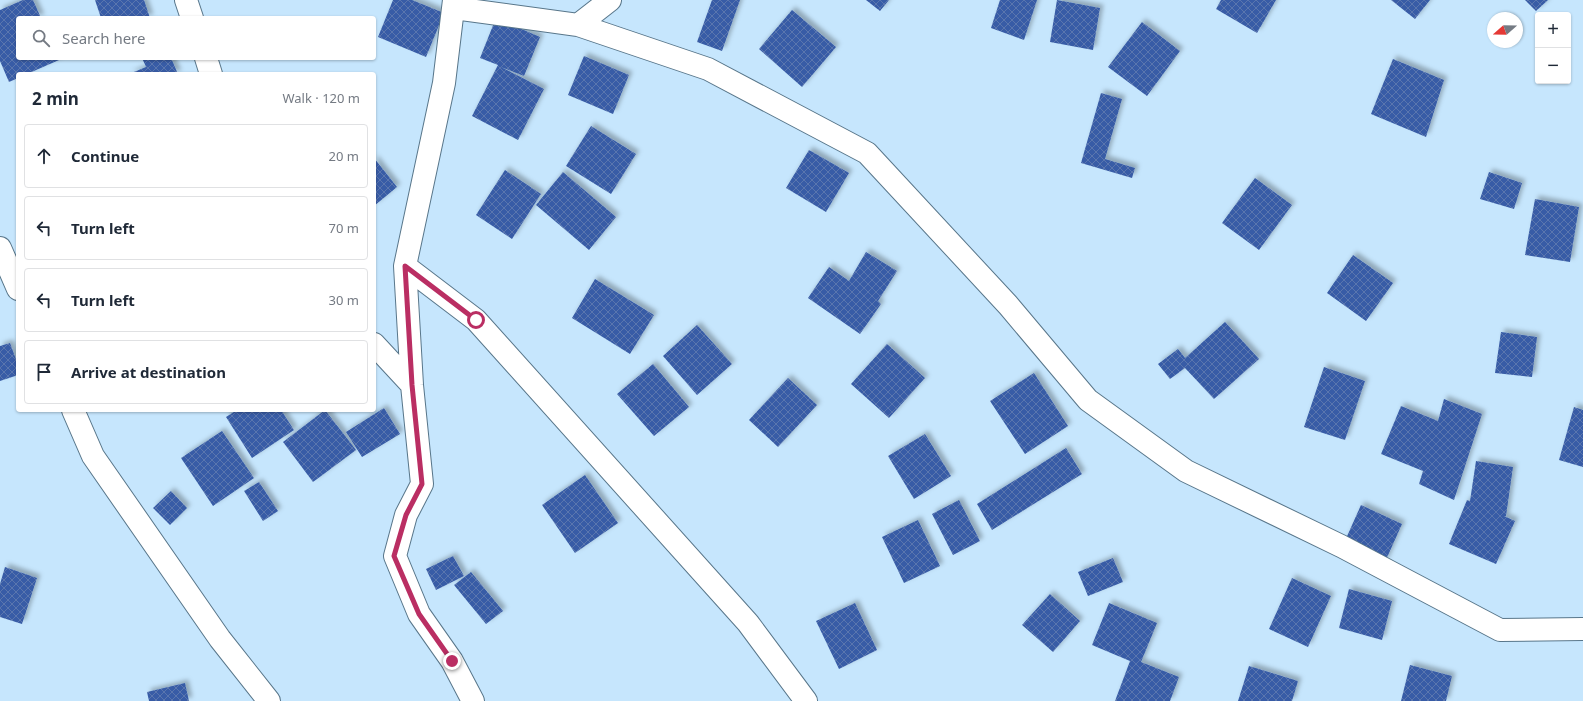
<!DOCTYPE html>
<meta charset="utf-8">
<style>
:root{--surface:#fff;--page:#f6f6f7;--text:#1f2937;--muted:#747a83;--line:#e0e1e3}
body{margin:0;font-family:"Noto Sans",sans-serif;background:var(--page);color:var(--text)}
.controls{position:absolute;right:12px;top:12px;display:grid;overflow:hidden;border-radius:4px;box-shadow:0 1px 3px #0004}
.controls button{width:36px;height:36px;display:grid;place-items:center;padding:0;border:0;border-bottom:1px solid var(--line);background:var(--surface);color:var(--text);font:20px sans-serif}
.compass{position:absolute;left:1487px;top:12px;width:36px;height:36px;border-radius:50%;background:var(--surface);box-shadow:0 1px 3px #0004;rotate:250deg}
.stop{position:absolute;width:12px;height:12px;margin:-9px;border:3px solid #ba2e63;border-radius:50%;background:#fff}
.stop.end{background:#ba2e63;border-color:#fff;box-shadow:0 1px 4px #0008}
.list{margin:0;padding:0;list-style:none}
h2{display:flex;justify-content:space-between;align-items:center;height:52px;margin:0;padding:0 16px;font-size:17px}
h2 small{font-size:13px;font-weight:400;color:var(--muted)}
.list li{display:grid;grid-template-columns:26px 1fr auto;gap:12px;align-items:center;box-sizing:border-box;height:64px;margin:0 8px 8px;padding:0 8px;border:1px solid var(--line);border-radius:4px}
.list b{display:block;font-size:15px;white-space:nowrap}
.list em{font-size:13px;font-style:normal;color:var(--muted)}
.icon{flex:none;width:22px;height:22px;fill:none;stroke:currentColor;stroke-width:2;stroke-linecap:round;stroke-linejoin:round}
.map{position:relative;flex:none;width:1583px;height:701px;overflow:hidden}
.search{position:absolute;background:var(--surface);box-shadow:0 1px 3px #0004;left:16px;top:16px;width:360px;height:44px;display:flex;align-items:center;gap:10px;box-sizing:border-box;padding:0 14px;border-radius:4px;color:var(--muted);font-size:15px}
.panel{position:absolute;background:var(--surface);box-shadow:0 1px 3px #0004;left:16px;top:72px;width:360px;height:340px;border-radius:4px}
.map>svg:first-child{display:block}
.building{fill:url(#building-cross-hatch);filter:url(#shadow)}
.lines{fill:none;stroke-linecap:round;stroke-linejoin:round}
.minor-casing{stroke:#58768a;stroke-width:24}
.minor{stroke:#fff;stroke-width:22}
.route{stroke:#ba2e63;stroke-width:5}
</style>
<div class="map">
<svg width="1583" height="701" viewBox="0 0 1583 701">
<defs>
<pattern id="building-cross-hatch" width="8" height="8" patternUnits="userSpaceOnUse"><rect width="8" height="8" fill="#385ca6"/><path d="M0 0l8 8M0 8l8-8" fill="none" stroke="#5a76ae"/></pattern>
<filter id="shadow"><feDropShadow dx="3.5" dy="-3.5" stdDeviation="2" flood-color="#0004"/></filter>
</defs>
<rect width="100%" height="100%" fill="#c6e6fd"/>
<!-- building -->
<path class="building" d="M23 0H33L41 18H18V58H58L59 60 27 74H18V78L9 82 0 61V10Z
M95 0H144L150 18H101Z
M393 0H412L444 13 426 57 378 37Z
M712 0H740L722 51 697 42Z
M866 0H889L880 11Z
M1000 0H1037L1024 40 991 28Z
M1057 0 1100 8 1093 50 1050 42Z
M1221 0H1276L1257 33 1216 9Z
M1391 0H1430L1415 19Z
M1525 0H1548L1536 11Z
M792 10 836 47 802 87 759 49Z
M496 18 540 37 524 76 501 67 544 89 518 140 472 116 498 65 480 58Z
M1142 22 1180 51 1147 96 1108 67Z
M584 56 629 75 613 114 568 95Z
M142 58H171L178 74H129L146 67Z
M1393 59 1444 80 1426 137 1371 114Z
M1101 93 1122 99 1105 159 1135 168 1132 178 1081 163Z
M591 126 636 154 611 194 566 166Z
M809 150 849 173 826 212 786 188Z
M374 158 397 187 374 206Z
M505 170 541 194 512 239 476 215Z
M563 172 616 217 589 250 536 205Z
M1489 172 1522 183 1514 209 1480 199Z
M1255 178 1292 205 1259 250 1222 223Z
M1535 199 1579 207 1570 262 1525 255Z
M866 252 897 271 878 301 881 304 860 334 808 298 829 267 849 281Z
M1353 255 1393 283 1366 321 1327 293Z
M595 279 654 315 630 354 572 318Z
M1225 322 1259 359 1214 399 1185 368 1170 379 1158 364 1178 349 1185 358Z
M697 325 732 364 697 395 663 356Z
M1501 332 1537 337 1532 377 1495 373Z
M10 343 18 365V375L0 381V346Z
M887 344 925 378 889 418 851 384Z
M653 364 689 407 654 436 617 394Z
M1324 367 1365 381 1345 440 1304 427Z
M1034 373 1068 426 1025 454 990 401Z
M788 378 817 405 778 447 749 420Z
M1444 399 1482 414 1454 500 1419 484 1423 471 1381 454 1401 406 1438 421Z
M1574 407 1583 410V467L1559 460Z
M384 408 400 434 362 457 346 432Z
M237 410H281L294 430 252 458 226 417Z
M325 410 356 450 313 482 283 442Z
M222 431 254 478 213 506 181 458Z
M925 434 951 476 914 499 888 456Z
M1066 448 1082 474 992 530 977 504Z
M1476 461 1513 467 1506 516H1504L1515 521 1496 564 1449 544 1467 500 1470 501Z
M585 475 618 523 575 553 542 505Z
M259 482 278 511 263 521 244 491Z
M171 491 187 508 170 525 153 508Z
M959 500 980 541 953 555 932 514Z
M1361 505 1402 524 1385 562 1344 543Z
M918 520 940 566 904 583 882 537Z
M453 556 464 576 436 590 426 569Z
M1113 558 1123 582 1088 596 1078 572Z
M5 567 37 578 22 624 0 617V584Z
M471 572 503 611 486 624 454 585Z
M1292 578 1331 596 1308 647 1269 629Z
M1349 589 1392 601 1382 640 1339 628Z
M1050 594 1080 621 1053 652 1022 625Z
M855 603 877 650 839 669 816 621Z
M1109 603 1157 623 1141 662 1179 677 1170 701H1115L1130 661 1092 645Z
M1410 665 1452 676 1446 701H1401Z
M1249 666 1298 681 1292 701H1238Z
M185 683 189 701H149L147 692Z"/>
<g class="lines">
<!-- minor casing -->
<g class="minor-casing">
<path id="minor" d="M186 0 192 18
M454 0 444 83 405 266 412 385 422 484 406 515 395 556 419 614 452 661 473 701
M454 8 578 25 708 69 867 153 1008 305 1088 400 1186 471 1341 546 1500 630 1583 629
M578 25 610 0
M206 58 211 74
M0 248 18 289
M405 266 476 320 748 623 806 701
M374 344 412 385
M73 410 93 456 220 639 269 701"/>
</g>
<!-- minor -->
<use href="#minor" class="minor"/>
</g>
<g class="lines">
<!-- route -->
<path class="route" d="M452 661 419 614 394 556 406 515 422 484 412 385 405 266 476 320"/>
</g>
</svg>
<div class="controls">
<button>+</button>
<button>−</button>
</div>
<svg class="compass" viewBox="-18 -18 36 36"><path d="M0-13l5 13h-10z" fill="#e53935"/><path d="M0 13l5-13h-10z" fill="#747a83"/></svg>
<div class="stop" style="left:476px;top:320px"></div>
<div class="stop end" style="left:452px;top:661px"></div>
<div class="search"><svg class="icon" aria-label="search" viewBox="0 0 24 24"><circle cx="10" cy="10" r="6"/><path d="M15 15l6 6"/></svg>Search here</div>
<section class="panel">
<h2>2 min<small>Walk · 120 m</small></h2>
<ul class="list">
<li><svg class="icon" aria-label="ahead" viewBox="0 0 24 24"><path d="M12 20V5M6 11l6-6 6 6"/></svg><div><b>Continue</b></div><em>20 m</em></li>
<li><svg class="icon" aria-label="left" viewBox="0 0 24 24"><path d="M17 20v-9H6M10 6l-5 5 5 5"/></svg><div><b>Turn left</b></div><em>70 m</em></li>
<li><svg class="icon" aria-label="left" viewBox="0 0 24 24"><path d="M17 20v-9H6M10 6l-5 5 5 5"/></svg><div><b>Turn left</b></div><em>30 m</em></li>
<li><svg class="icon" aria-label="arrive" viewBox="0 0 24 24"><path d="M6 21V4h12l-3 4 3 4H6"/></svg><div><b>Arrive at destination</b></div></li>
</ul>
</section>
</div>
